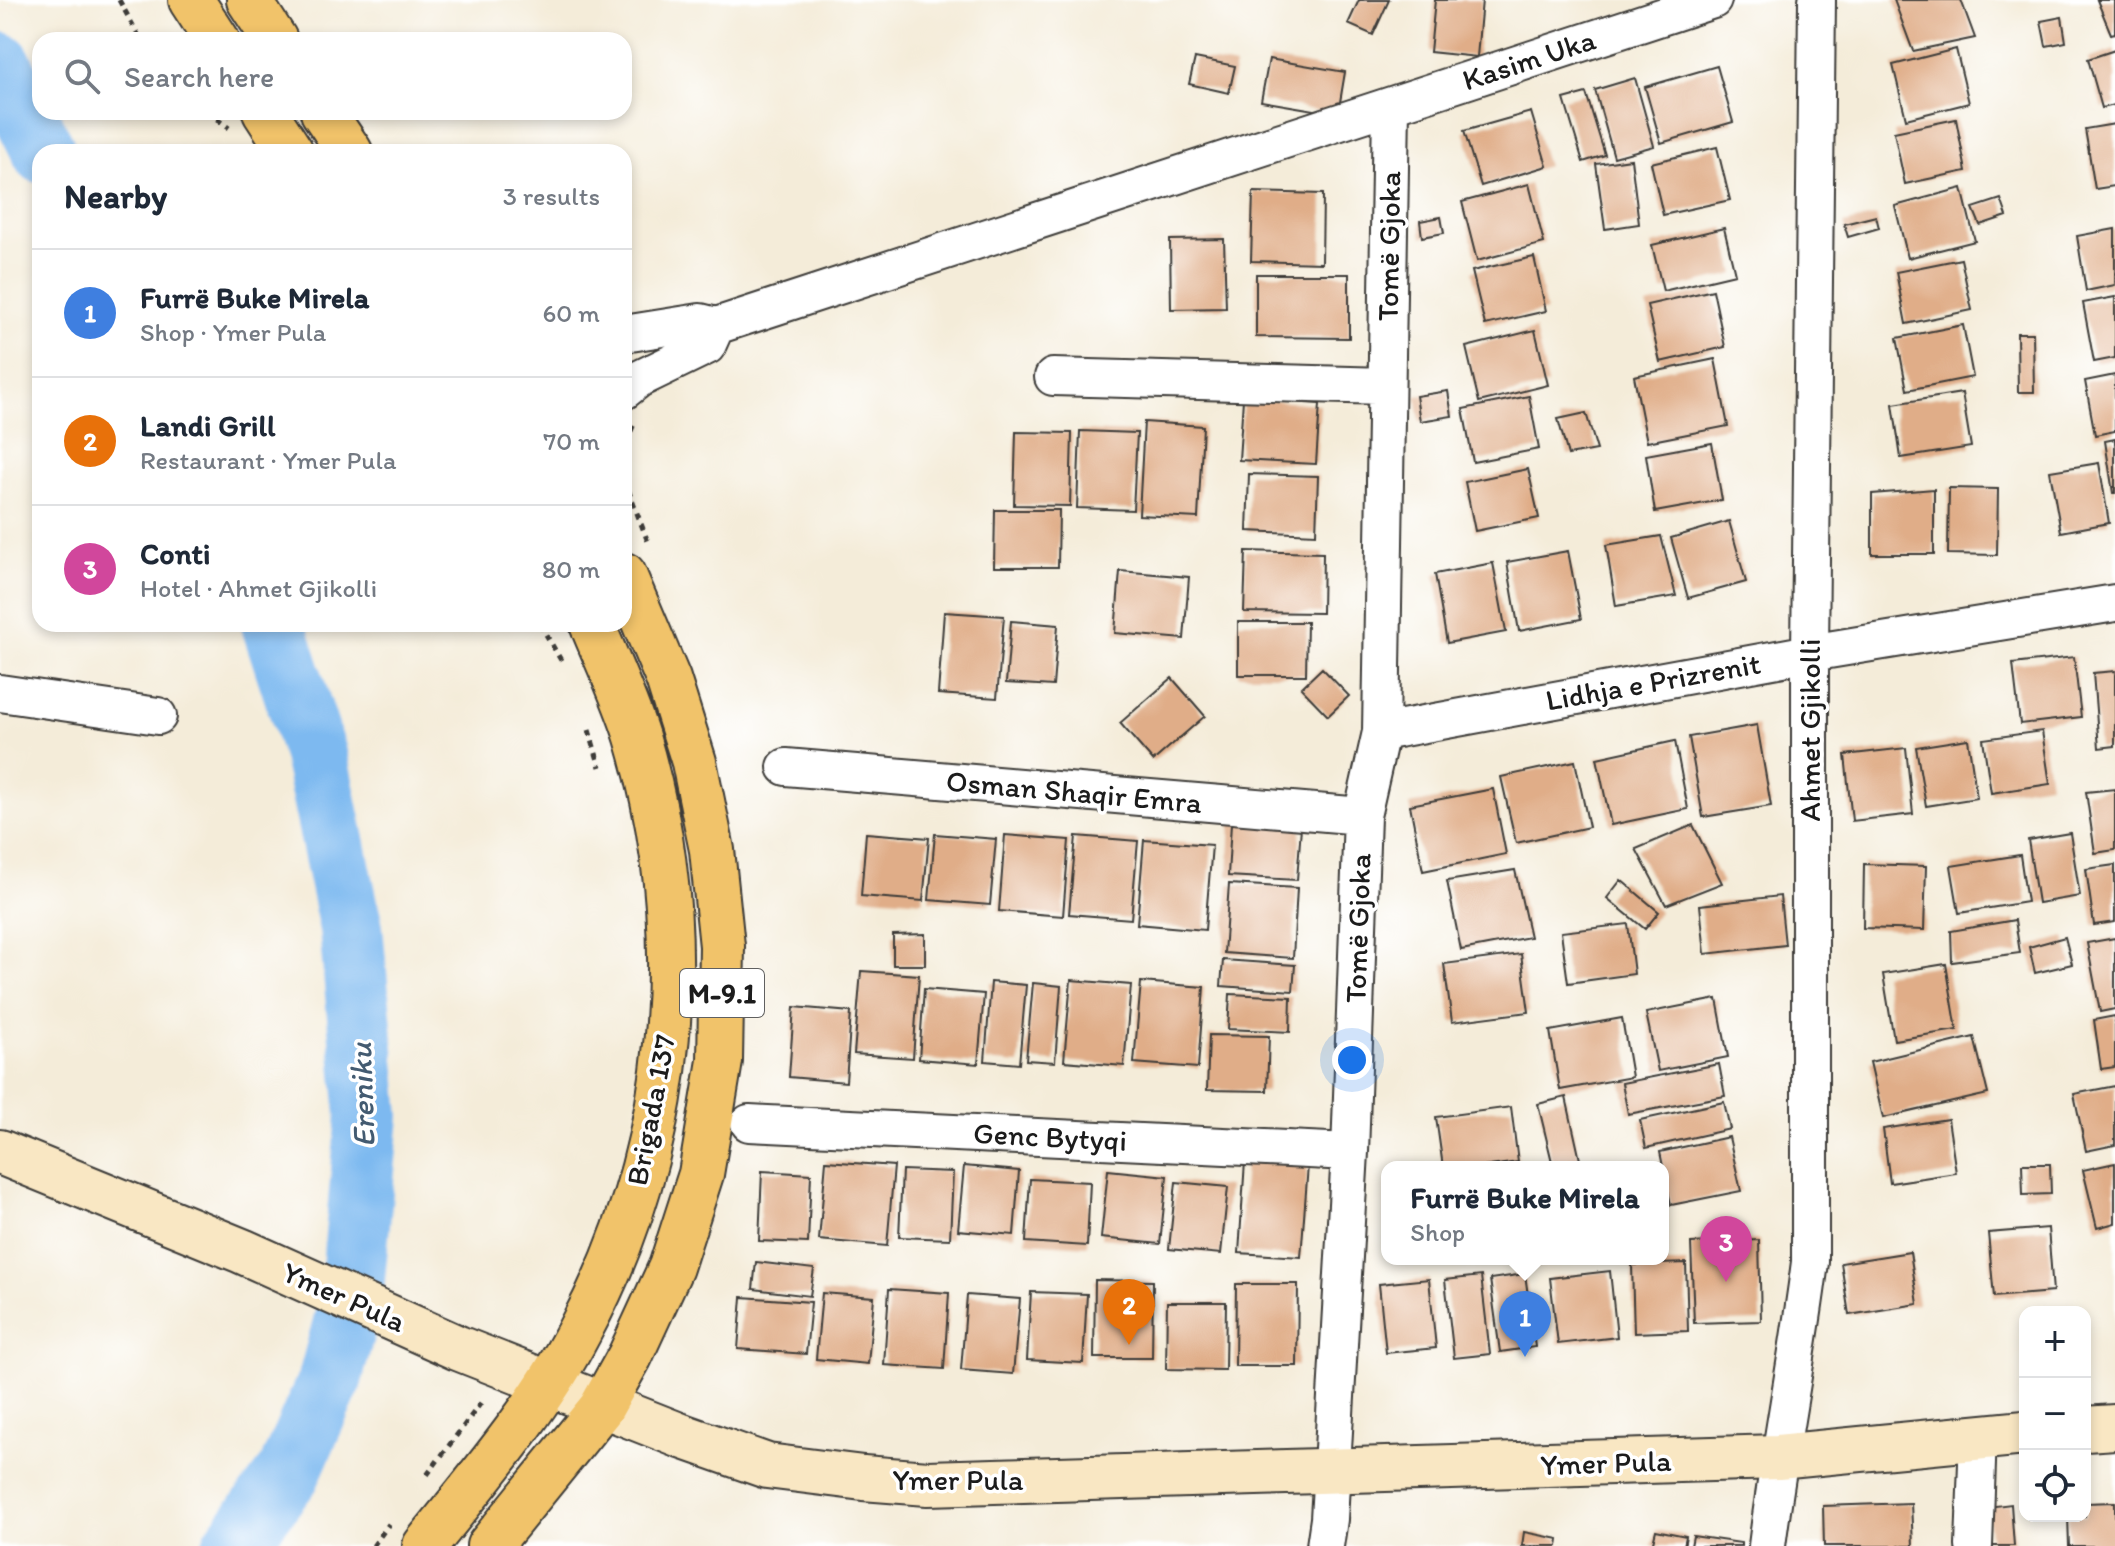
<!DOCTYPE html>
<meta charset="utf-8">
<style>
:root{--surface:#fff;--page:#f2f2f3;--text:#1f2937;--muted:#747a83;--line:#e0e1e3;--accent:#1f6fb2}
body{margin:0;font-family:Itim,sans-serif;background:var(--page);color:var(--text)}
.controls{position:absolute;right:24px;bottom:24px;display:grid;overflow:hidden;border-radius:16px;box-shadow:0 4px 12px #0003}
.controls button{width:72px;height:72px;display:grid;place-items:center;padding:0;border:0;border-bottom:2px solid var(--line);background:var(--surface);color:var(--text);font:40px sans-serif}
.you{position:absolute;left:1352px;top:1060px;width:28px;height:28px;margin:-20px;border:6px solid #fff;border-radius:50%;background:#1a73e8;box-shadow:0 0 0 12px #1a73e833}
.badge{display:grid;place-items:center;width:52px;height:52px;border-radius:50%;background:var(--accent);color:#fff;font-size:26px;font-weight:700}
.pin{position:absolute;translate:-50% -66px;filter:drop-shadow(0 2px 4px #0008)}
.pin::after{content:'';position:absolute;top:42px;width:28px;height:24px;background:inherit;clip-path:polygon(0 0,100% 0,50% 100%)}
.popup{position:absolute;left:1381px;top:1161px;width:288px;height:104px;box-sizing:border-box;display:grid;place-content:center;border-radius:16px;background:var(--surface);filter:drop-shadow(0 2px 6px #0005);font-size:26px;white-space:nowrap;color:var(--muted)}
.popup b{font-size:30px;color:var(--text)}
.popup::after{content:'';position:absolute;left:50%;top:100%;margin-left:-16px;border:16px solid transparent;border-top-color:var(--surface)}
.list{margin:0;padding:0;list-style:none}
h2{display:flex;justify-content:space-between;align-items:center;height:104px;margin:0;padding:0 32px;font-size:34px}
h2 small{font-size:26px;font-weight:400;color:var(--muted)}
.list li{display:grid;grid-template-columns:52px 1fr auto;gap:24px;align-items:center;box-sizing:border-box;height:128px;padding:0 32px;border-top:2px solid var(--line)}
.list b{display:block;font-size:30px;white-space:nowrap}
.list p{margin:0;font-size:26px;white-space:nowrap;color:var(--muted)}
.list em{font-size:26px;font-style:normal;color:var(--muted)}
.icon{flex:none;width:44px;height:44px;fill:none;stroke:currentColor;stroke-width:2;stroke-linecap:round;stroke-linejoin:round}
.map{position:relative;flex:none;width:2115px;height:1546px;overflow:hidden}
.search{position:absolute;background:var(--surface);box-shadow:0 4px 12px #0003;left:32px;top:32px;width:600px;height:88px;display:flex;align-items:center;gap:20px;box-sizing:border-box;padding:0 28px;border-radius:24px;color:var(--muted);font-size:30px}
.panel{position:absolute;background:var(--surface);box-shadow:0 4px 12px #0003;left:32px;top:144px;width:600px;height:488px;border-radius:24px}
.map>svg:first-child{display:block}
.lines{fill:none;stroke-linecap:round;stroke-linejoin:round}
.river{stroke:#7db9f0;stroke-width:64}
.building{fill:#e0ad88}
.street-casing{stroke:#3c3b38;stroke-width:40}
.secondary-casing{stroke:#3c3b38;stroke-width:48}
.primary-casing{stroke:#3c3b38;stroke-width:48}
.path{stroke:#3c3b38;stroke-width:5;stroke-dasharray:6 6;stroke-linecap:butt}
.street{stroke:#fff;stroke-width:36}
.secondary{stroke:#f9e7c3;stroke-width:44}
.primary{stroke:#f1c36a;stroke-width:44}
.labels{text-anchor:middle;stroke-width:7;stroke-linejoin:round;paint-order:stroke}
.shield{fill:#fff;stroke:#606060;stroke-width:2}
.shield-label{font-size:28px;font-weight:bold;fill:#1c1c1c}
.street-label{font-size:30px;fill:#1c1c1c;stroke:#fff}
.water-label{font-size:32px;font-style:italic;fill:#435b71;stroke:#fff}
</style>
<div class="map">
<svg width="2115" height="1546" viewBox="0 0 2115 1546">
<rect width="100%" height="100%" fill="#fff"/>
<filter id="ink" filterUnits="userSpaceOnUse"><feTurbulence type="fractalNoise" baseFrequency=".0125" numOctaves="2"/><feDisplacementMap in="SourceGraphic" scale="16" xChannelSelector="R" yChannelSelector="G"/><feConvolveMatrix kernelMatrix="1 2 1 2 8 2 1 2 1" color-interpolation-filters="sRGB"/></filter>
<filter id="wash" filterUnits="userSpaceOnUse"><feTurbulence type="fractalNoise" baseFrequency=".006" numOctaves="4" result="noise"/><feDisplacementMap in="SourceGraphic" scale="32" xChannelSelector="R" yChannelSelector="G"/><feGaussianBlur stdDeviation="1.8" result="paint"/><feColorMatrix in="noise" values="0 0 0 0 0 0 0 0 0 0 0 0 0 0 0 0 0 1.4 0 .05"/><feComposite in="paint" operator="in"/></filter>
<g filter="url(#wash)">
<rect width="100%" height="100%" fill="#f4ecd9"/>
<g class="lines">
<!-- river -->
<path class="river" d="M0 64 44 152
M234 1546 288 1475 330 1379 351 1300 368 1116 351 928 315 754 273 624"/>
</g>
<g id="blocks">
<!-- building -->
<path class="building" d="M1359 0H1389L1373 35 1348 24Z
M1435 0H1482L1477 57 1430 52Z
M1894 0H1961L1975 38 1913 51Z
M2097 0H2115V33L2111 34Z
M2062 17 2066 42 2046 46 2041 21Z
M1956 49 1969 103 1906 119 1893 65Z
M2115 50V105L2102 108 2088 59Z
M1195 58 1235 66 1229 93 1189 84Z
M1269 59 1345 72 1338 114 1261 101Z
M1717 66 1733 122 1661 143 1645 87Z
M1635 78 1654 146 1614 157 1595 90Z
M1586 93 1605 155 1583 162 1564 99Z
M1531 112 1547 166 1481 186 1464 131Z
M1956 119 1966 171 1905 184 1894 132Z
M2115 124V186L2095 189 2085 129Z
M1717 147 1730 200 1663 215 1651 163Z
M1631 159 1639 224 1605 229 1596 164Z
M1529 184 1544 243 1477 261 1462 202Z
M1962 188 1975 241 1908 258 1895 206Z
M1253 192 1323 194 1322 263 1251 261Z
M2001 199 2007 216 1980 225 1973 208Z
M1876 216 1879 228 1848 237 1844 224Z
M1441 217 1444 233 1422 237 1420 221Z
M1724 228 1735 274 1663 291 1652 245Z
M2115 229V285L2086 291 2077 236Z
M1224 239 1226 308 1171 309 1170 240Z
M1534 257 1546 311 1485 325 1472 271Z
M1961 259 1972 310 1906 324 1896 272Z
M1256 274H1349V338L1256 337Z
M1713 290 1725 347 1660 362 1647 305Z
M2115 297V358L2094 362 2083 303Z
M1963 325 1973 377 1907 390 1897 338Z
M1535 330 1548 385 1479 402 1466 347Z
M2017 333H2033L2034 392H2018Z
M1715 359 1728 426 1647 442 1634 376Z
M2115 375V431L2095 435 2085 381Z
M1448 391 1452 416 1420 421 1416 396Z
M1962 393 1971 447 1901 458 1893 404Z
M1529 396 1539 449 1473 462 1463 409Z
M1243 399 1320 404 1316 464 1239 460Z
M1586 413 1597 450 1568 455 1558 419Z
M1144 422 1203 426 1198 518 1139 515Z
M1080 431 1137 433 1133 510 1077 508Z
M1016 432 1072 433 1070 506 1014 505Z
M2115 439V493H2113L2105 441Z
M1712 443 1722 500 1655 512 1646 455Z
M2099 463 2109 523 2061 532 2050 471Z
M1528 469 1539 518 1475 531 1465 482Z
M1249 474 1318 476 1316 534 1247 531Z
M1949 488 1998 489 1997 555 1948 554Z
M1934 489V554H1872V494Z
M995 510H1059L1058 567H994Z
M1729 521 1746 582 1688 598 1671 538Z
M1661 536 1676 596 1616 606 1606 545Z
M1246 551 1323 553 1322 613 1244 612Z
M1568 551 1581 619 1519 631 1507 562Z
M1493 563 1506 632 1447 643 1435 574Z
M1120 571 1189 577 1184 639 1115 633Z
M944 612 1004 616 997 698 938 694Z
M1011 621 1058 625 1053 686 1006 683Z
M1238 622H1307L1306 675H1238Z
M2074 657 2081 717 2020 724 2013 664Z
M1322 668 1349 696 1328 716 1301 688Z
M2115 671V746L2099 748 2093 673Z
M1172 678 1205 716 1153 761 1120 723Z
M1757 725 1771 806 1703 817 1689 737Z
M2042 731 2050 784 1991 793 1983 739Z
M1968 739 1977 798 1926 806 1916 747Z
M1675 741 1688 809 1611 825 1597 758Z
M1906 748 1913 814 1852 821 1845 755Z
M1575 761 1589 827 1516 843 1501 777Z
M1493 789 1506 854 1423 871 1410 805Z
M2115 789V850L2095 853 2086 792Z
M1231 823 1301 827 1297 880 1228 876Z
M1693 825 1722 883 1666 905 1636 849Z
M866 833 929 838 923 901 861 896Z
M2070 833 2080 896 2038 903 2028 840Z
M935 834 996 839 990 905 929 900Z
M1005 835 1069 840 1063 916 999 911Z
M1076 836 1138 841 1131 919 1069 914Z
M1144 840 1212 845 1205 930 1137 924Z
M2020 855 2027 902 1959 913 1951 866Z
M1864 864 1926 866 1924 930 1863 928Z
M2115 865V922L2094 925 2086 869Z
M1515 870 1530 937 1461 950 1447 881Z
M1621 880 1659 912 1645 929 1607 898Z
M1229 884 1297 888 1293 958 1224 953Z
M1780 896 1785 945 1705 954 1700 905Z
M2015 920 2020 953 1952 962 1951 931Z
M1628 924 1634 974 1568 983 1561 932Z
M925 934V965H893V935Z
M2065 937 2072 964 2035 973 2029 947Z
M2115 938V1009L2100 1012 2087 943Z
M1521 954 1529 1012 1452 1022 1444 964Z
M1223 960 1295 965 1293 991 1221 986Z
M1946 964 1957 1030 1894 1040 1883 974Z
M861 971 919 975 913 1058 854 1054Z
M1071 980 1131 985 1124 1066 1064 1061Z
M991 982 1026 985 1019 1064 985 1061Z
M1141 982 1204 987 1198 1068 1134 1063Z
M1033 983 1061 986 1055 1062 1026 1060Z
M924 989 984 994 978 1064 919 1059Z
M1230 994 1291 997 1290 1032 1228 1029Z
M1717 999 1728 1057 1658 1071 1646 1013Z
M794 1007 851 1012 846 1082 789 1077Z
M2115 1016V1067L2101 1069 2094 1020Z
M1622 1018 1632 1077 1560 1090 1550 1031Z
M1209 1035 1269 1036 1267 1091 1207 1090Z
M1974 1037 1988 1094 1883 1118 1870 1062Z
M1719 1064 1725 1096 1628 1114 1622 1083Z
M2115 1086V1145L2086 1151 2074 1094Z
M1566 1097 1580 1160 1553 1166 1538 1104Z
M1724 1102 1730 1129 1646 1148 1640 1120Z
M1511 1107 1518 1162 1483 1167H1443L1436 1117Z
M1948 1119 1956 1173 1890 1183 1883 1129Z
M1729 1137 1741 1191 1671 1205 1660 1152Z
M826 1161 894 1166 887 1246 819 1240Z
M1245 1161 1308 1165 1301 1257 1239 1253Z
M2115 1163V1223L2097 1228 2083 1170Z
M2022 1164H2050L2051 1194 2023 1195Z
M964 1166 1019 1171 1014 1235 958 1230Z
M902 1170 953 1172 950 1239 899 1237Z
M1108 1170 1167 1176 1160 1244 1101 1238Z
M762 1171 811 1174 808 1243 759 1241Z
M1030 1179 1090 1182 1087 1246 1026 1242Z
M1176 1182 1228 1187 1221 1254 1169 1249Z
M2048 1228 2053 1292 1994 1297 1988 1233Z
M1759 1240 1761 1321 1694 1323 1691 1243Z
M1910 1252 1918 1304 1849 1315 1841 1263Z
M756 1262 814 1269 810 1296 753 1289Z
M1686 1263 1688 1331 1634 1333 1632 1265Z
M1610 1271 1617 1337 1558 1344 1550 1278Z
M1525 1274 1535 1347 1500 1352 1490 1279Z
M1481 1276 1490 1354 1454 1358 1445 1280Z
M1429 1279 1436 1348 1386 1353 1379 1284Z
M1095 1280 1153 1281 1152 1358H1094Z
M1236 1284H1298L1297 1366H1235Z
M889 1289 949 1293 944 1369 884 1365Z
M1031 1292 1087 1294 1083 1363 1027 1360Z
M822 1293 874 1297 868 1364 816 1359Z
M967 1295 1020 1299 1013 1374 961 1370Z
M742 1297 811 1302 806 1354 738 1349Z
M1167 1302H1226L1225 1370 1166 1369Z
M2115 1502V1546H2069L2068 1516H2085V1503Z
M1911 1503 1913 1546H1824L1823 1506Z
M2011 1504 2014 1546H1991L1987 1507Z
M1656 1530 1686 1536 1684 1546H1652Z
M1524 1532 1559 1539 1558 1546H1522Z
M1693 1536 1741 1543V1546H1691Z"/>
</g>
</g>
<g filter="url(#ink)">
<use href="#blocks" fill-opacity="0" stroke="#3c3b38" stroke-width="2"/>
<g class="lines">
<!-- street casing -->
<g class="street-casing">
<path id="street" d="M624 334 700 322 716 326 1713 0
M1053 377 1386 386
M624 391 639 379 707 346 716 326
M0 693 158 716
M1381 732 1810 653 2115 603
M786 767 1362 816
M749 1123 1350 1152
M1325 1546 1329 1519 1350 1152 1362 816 1381 732 1391 106
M1767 1546C1779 1451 1798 1357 1810 1262V653L1817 0
M1974 1546 1978 1435"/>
</g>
<!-- secondary casing -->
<g class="secondary-casing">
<path id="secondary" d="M0 1152 242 1251 458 1348 679 1435 767 1466 863 1478 928 1483 1778 1457 2025 1433
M2085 1429 2115 1427"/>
</g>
<!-- primary casing -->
<g class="primary-casing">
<path id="primary" d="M191 0 217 40
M249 0 275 40
M265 112 291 152
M323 112 350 152
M425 1546C480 1477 539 1409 580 1330 677 1149 695 933 637 737 625 698 607 661 592 624
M489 1546 601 1408 630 1356 671 1267 701 1174 720 1061 722 946 712 850 694 762 668 679 624 575"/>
</g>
<!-- path -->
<path class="path" d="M119 0 141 40
M207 112 229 128
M624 466 626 442 634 424
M624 479 648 542
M540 624 562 662
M589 730 600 767
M427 1475 483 1400
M373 1546 389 1524"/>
<!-- street -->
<use href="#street" class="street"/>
<!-- secondary -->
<use href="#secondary" class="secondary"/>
<!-- primary -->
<use href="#primary" class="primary"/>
</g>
</g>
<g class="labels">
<!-- shield labels -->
<rect class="shield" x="680" y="969" width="84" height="48" rx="6"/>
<g class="shield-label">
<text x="722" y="1003">M-9.1</text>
</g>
<!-- street labels -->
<g class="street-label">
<text transform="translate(1529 60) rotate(-18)" y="10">Kasim Uka</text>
<text transform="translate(1389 246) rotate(-89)" y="10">Tomë Gjoka</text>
<text transform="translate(1653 682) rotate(-10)" y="10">Lidhja e Prizrenit</text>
<text transform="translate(1810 730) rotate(-90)" y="10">Ahmet Gjikolli</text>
<text transform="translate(1074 792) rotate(5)" y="10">Osman Shaqir Emra</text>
<text transform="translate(1358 928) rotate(-88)" y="10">Tomë Gjoka</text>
<text transform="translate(651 1110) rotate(-79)" y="10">Brigada 137</text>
<text transform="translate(1050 1137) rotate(3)" y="10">Genc Bytyqi</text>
<text transform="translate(344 1297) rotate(24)" y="10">Ymer Pula</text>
<text transform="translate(1606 1463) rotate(-2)" y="10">Ymer Pula</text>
<text x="958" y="1490">Ymer Pula</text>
</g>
<!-- water labels -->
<g class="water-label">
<text transform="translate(362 1095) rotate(-92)" y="11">Ereniku</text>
</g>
</g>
</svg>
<div class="controls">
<button>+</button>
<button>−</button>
<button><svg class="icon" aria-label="locate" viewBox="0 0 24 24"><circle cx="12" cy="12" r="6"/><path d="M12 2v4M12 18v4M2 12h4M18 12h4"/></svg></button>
</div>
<div class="you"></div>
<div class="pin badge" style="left:1525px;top:1357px;background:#3f7fe0">1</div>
<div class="popup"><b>Furrë Buke Mirela</b>Shop</div>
<div class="pin badge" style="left:1129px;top:1345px;background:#e8710a">2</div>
<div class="pin badge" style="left:1726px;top:1282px;background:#d1479c">3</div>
<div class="search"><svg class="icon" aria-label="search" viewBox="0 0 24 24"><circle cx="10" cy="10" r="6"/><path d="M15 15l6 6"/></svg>Search here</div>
<section class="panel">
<h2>Nearby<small>3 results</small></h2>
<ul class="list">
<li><span class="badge" style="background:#3f7fe0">1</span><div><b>Furrë Buke Mirela</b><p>Shop · Ymer Pula</p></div><em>60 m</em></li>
<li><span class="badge" style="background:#e8710a">2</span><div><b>Landi Grill</b><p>Restaurant · Ymer Pula</p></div><em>70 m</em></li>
<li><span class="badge" style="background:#d1479c">3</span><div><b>Conti</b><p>Hotel · Ahmet Gjikolli</p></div><em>80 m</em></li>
</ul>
</section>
</div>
